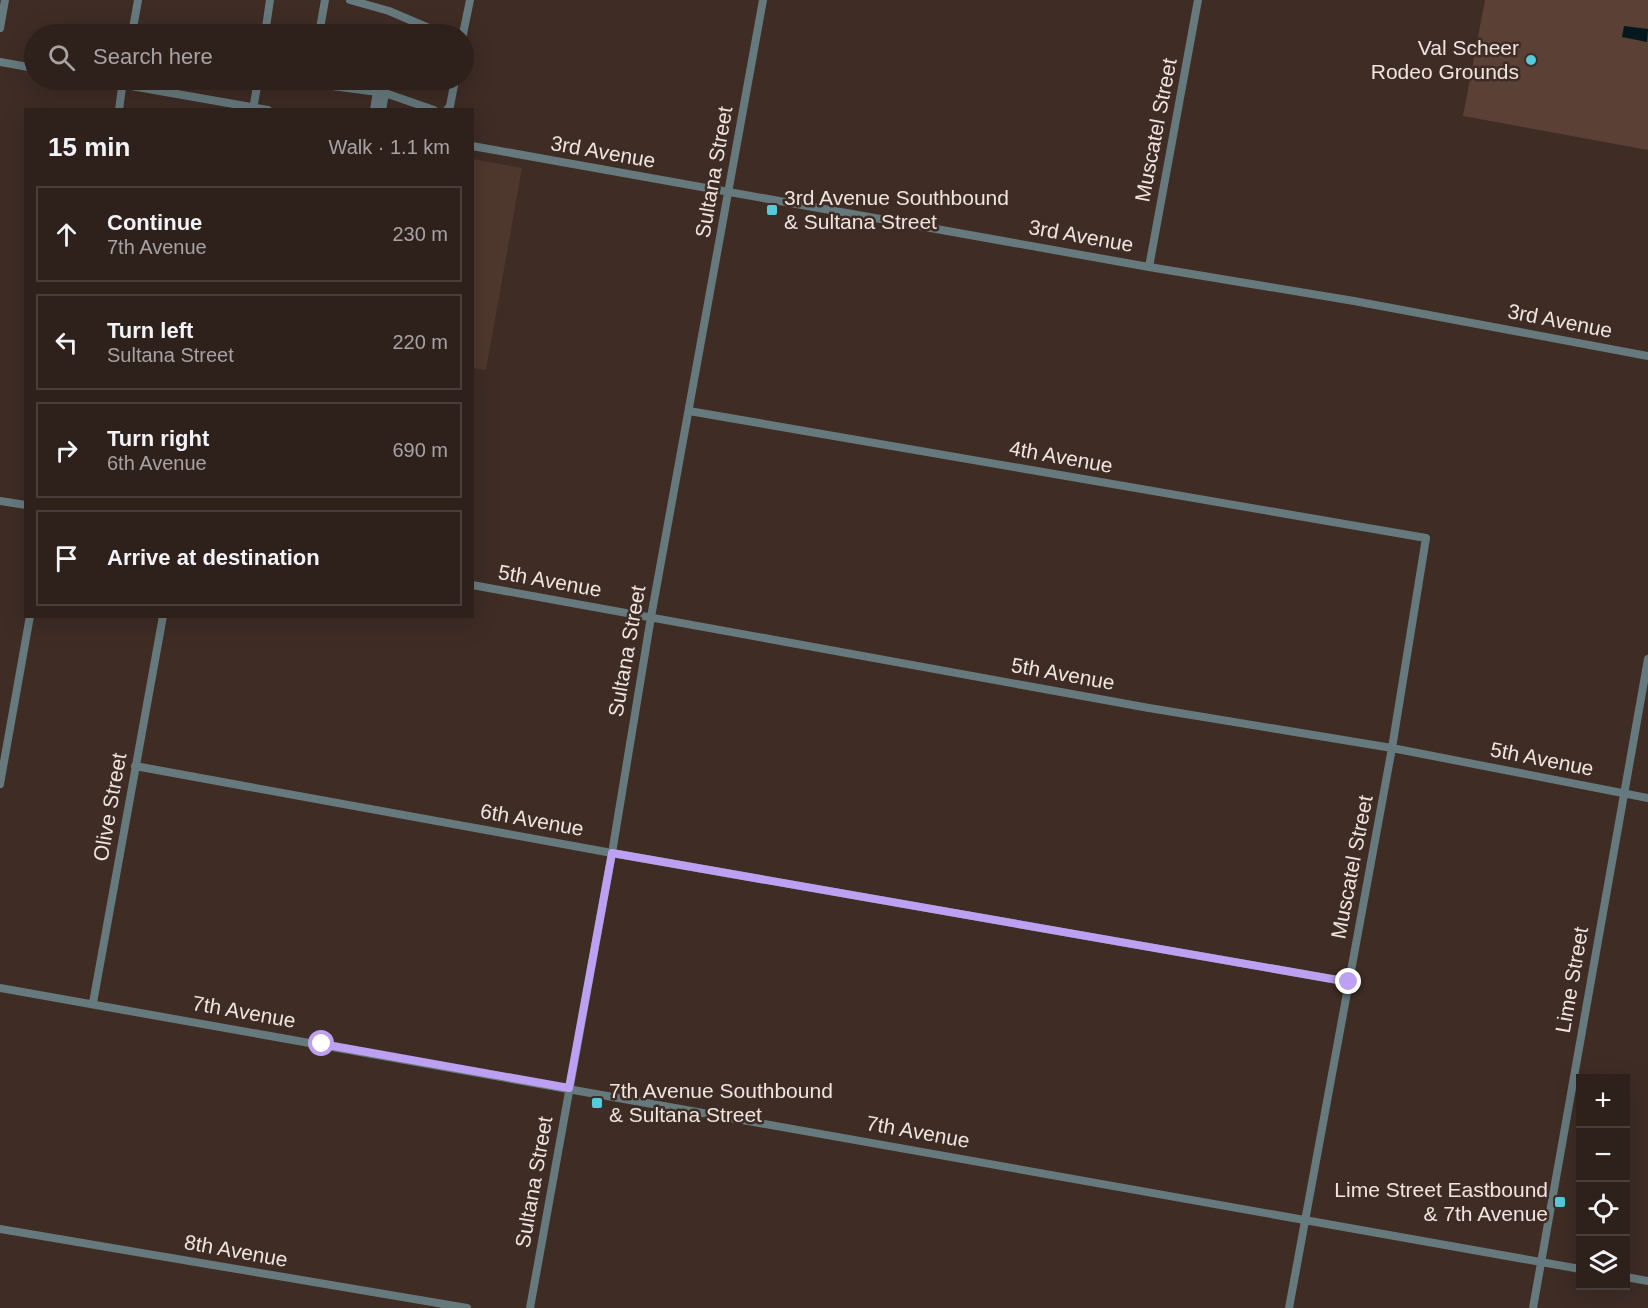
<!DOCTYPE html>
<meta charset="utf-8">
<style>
:root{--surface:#2e211c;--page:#3a2e29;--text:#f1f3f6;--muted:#a7a3a3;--line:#493e3b}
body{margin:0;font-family:Helvetica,sans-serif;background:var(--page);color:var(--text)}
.controls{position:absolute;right:18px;bottom:18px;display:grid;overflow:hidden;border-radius:0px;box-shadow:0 6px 24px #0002}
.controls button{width:54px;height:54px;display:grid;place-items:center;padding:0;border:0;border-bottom:2px solid var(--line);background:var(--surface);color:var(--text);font:30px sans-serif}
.stop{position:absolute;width:18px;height:18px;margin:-14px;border:4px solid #bca0f2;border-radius:50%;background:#fff}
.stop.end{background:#bca0f2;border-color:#fff;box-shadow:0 2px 6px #0008}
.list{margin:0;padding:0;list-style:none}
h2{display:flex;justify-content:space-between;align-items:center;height:78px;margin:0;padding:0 24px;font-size:26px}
h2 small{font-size:20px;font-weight:400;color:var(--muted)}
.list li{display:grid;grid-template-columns:39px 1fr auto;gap:18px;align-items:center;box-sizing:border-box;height:96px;margin:0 12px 12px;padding:0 12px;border:2px solid var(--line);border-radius:0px}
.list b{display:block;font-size:22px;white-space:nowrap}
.list p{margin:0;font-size:20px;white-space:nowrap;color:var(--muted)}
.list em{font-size:20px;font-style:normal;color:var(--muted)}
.icon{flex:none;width:33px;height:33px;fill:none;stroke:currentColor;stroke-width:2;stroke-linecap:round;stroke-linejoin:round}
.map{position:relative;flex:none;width:1648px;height:1308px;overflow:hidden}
.search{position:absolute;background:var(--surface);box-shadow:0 6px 24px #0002;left:24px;top:24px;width:450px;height:66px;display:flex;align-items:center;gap:15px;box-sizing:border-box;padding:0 21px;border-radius:33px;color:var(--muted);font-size:22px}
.panel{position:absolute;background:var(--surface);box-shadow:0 6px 24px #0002;left:24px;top:108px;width:450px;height:510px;border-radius:0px}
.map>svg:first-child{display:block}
.built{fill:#4e372d}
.green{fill:#5a4035}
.water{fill:#03191d}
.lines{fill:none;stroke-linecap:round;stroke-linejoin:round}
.minor{stroke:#66797c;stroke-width:8}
.route{stroke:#bca0f2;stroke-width:8}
.poi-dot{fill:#54cadd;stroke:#3e2c25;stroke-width:2}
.labels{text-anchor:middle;stroke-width:5;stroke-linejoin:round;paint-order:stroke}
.poi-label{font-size:21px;fill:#efe4df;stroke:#3e2c25;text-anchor:end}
.street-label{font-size:21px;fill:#efe4df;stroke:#3e2c25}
</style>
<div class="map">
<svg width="1648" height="1308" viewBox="0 0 1648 1308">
<rect width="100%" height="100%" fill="#3e2c25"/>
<!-- built -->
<path class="built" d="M473 159 522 168 486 370 473 368Z"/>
<!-- green -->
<path class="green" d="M1485 0H1648V150L1463 116Z"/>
<!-- water -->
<path class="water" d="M1624 26 1648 29 1647 42 1622 37Z"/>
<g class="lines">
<!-- minor -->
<path class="minor" d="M350 0 389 11 443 34
M0 28 5 0
M132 34 138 0
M265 34 270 0
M319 34 325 0
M463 34 470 0
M0 62 34 68
M97 80 268 110
M315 80 325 85 385 93 434 110
M119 110 123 80
M253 110 258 80
M374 110 377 92
M382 110 385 93
M447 110 450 106 455 80
M472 146 1149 267 1354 301 1648 356
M1149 267 1198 0
M689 411 1426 538 1392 748 1289 1308
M0 501 26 505
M472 585 1149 708 1392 748 1648 798
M135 766 612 853 1349 982
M0 784 30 616
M0 988 1580 1269
M93 1003 163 616
M0 1229 467 1308
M1626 1277 1648 1281
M530 1308 612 853 651 617 763 0
M1533 1308 1648 659"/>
</g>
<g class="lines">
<!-- route -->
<path class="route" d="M322 1044 569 1088 612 853 1349 982"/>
</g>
<!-- markers -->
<g class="poi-dot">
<circle cx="1531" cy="60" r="6"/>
<rect x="766" y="204" width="12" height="12" rx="3"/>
<rect x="591" y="1097" width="12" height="12" rx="3"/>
<rect x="1554" y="1196" width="12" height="12" rx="3"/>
</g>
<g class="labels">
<!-- poi labels -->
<g class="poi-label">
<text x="1519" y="55">Val Scheer<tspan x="1519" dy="24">Rodeo Grounds</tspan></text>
<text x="784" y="205" text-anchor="start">3rd Avenue Southbound<tspan x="784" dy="24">&amp; Sultana Street</tspan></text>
<text x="609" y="1098" text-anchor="start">7th Avenue Southbound<tspan x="609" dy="24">&amp; Sultana Street</tspan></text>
<text x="1548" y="1197">Lime Street Eastbound<tspan x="1548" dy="24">&amp; 7th Avenue</tspan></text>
</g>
<!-- street labels -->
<g class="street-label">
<text transform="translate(1156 130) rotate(-79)" y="7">Muscatel Street</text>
<text transform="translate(603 152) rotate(10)" y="7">3rd Avenue</text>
<text transform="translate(714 172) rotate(-80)" y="7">Sultana Street</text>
<text transform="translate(1081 236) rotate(10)" y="7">3rd Avenue</text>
<text transform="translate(1560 321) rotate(11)" y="7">3rd Avenue</text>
<text transform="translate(1061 457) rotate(10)" y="7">4th Avenue</text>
<text transform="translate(550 581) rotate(10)" y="7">5th Avenue</text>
<text transform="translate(627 651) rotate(-80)" y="7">Sultana Street</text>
<text transform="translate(1063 674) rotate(10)" y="7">5th Avenue</text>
<text transform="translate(1542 759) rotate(11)" y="7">5th Avenue</text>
<text transform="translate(110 807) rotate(-80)" y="7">Olive Street</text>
<text transform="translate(532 820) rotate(10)" y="7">6th Avenue</text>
<text transform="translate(1352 867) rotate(-79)" y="7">Muscatel Street</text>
<text transform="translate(1572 980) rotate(-80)" y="7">Lime Street</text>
<text transform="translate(244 1012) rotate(10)" y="7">7th Avenue</text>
<text transform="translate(918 1132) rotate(10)" y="7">7th Avenue</text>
<text transform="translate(534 1182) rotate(-80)" y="7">Sultana Street</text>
<text transform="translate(236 1251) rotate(10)" y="7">8th Avenue</text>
</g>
</g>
</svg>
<div class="controls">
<button>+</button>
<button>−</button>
<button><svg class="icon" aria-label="locate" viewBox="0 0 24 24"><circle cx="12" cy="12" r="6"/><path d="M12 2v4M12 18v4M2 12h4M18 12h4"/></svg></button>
<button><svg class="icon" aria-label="layers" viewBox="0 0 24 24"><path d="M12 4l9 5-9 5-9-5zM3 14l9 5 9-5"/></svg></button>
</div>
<div class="stop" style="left:322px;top:1044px"></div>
<div class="stop end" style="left:1349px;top:982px"></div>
<div class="search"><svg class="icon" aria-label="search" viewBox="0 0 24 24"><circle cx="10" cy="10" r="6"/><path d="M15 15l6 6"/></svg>Search here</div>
<section class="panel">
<h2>15 min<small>Walk · 1.1 km</small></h2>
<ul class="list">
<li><svg class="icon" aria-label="ahead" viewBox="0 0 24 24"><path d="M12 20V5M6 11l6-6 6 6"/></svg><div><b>Continue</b><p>7th Avenue</p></div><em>230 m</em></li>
<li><svg class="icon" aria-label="left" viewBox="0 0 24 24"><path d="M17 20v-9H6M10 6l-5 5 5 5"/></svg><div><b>Turn left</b><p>Sultana Street</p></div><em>220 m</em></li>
<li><svg class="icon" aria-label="right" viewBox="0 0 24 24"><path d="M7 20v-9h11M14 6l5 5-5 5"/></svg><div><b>Turn right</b><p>6th Avenue</p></div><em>690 m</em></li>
<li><svg class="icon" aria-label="arrive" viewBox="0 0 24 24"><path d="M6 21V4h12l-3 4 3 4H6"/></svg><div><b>Arrive at destination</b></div></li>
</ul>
</section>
</div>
